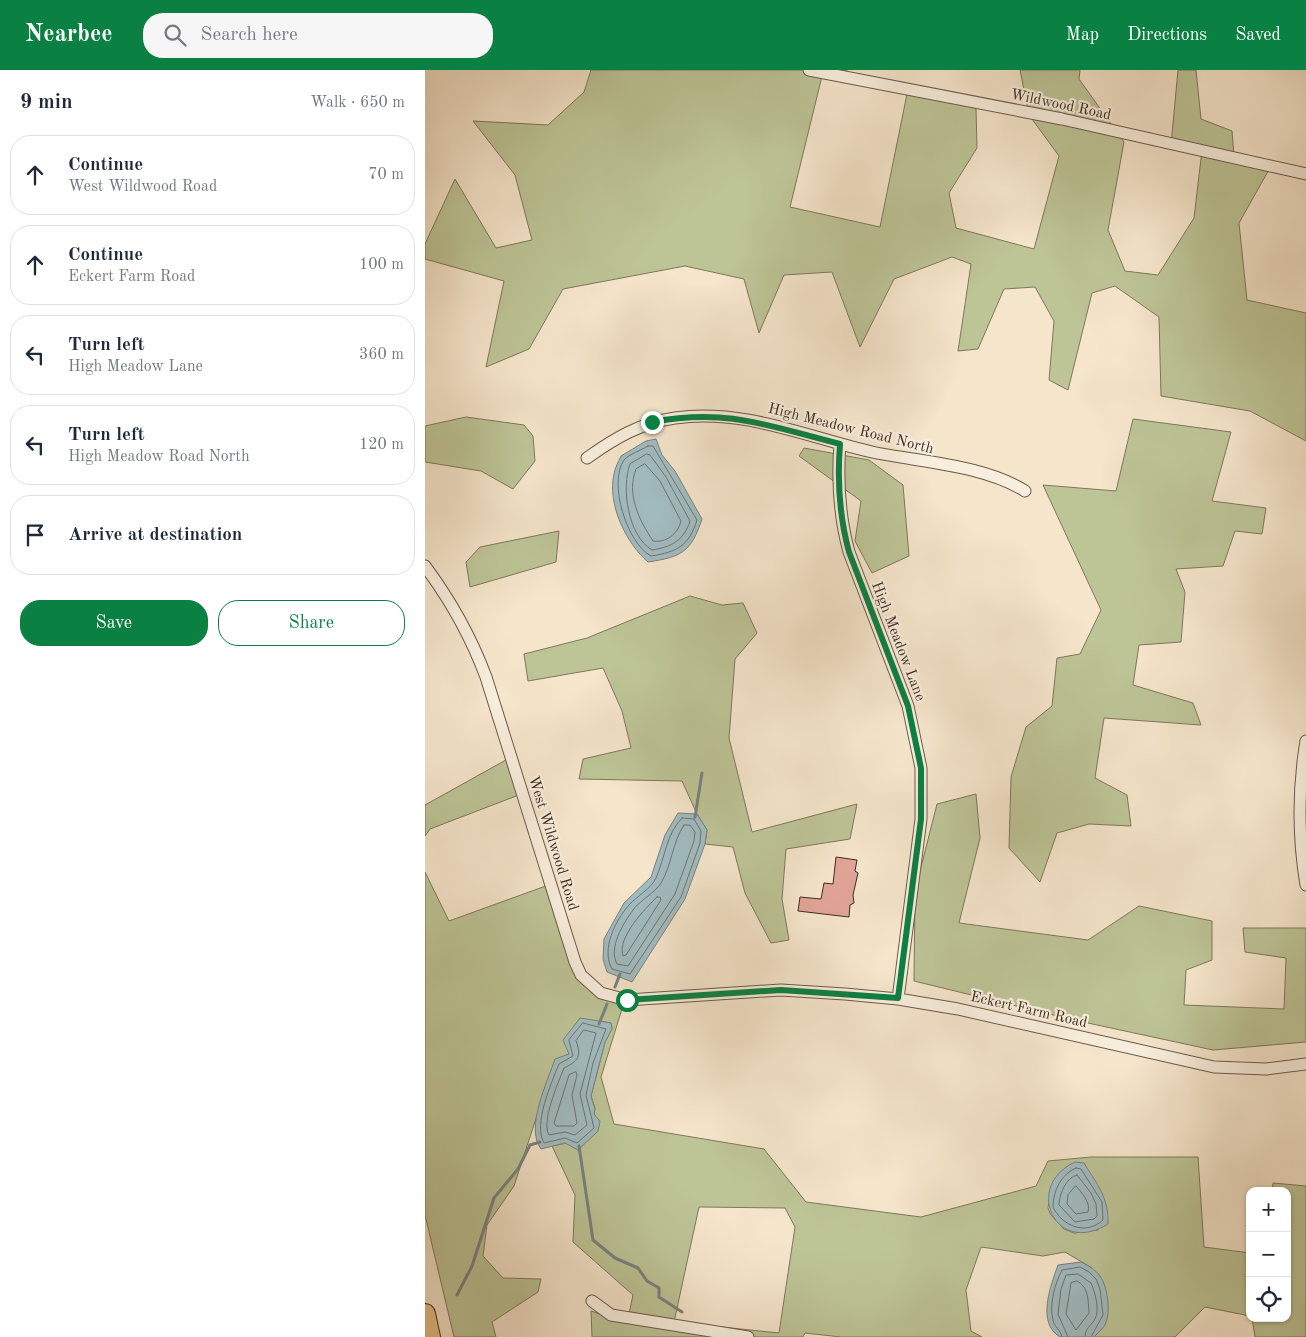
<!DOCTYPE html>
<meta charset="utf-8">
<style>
:root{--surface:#fff;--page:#f6f6f7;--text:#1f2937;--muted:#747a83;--line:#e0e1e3;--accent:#0b8043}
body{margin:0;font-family:"Old Standard TT",serif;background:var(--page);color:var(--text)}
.controls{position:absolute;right:15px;bottom:15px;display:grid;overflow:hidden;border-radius:10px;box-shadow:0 1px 4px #0004}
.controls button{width:45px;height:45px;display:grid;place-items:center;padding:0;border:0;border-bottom:1px solid var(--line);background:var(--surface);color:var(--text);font:25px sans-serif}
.stop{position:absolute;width:15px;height:15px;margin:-11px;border:4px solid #0b8043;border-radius:50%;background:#fff}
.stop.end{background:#0b8043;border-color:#fff;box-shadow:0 1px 5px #0008}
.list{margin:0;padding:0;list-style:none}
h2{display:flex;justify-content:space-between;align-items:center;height:65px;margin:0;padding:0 20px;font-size:21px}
h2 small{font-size:16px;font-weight:400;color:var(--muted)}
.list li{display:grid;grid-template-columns:32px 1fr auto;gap:15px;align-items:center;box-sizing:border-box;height:80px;margin:0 10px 10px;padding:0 10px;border:1px solid var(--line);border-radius:20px}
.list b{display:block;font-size:19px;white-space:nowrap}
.list p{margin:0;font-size:16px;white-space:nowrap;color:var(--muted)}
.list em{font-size:16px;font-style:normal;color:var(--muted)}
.actions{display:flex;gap:10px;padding:15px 20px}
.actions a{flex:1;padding:11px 0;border:1px solid var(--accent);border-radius:20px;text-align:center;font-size:18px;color:var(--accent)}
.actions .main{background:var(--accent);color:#fff}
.icon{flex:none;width:28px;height:28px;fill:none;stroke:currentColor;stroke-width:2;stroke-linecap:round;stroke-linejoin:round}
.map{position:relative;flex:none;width:881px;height:1267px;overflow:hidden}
header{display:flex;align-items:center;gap:30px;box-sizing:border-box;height:70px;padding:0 25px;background:var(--accent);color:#fff}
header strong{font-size:24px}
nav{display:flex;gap:28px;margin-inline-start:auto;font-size:18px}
.search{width:350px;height:45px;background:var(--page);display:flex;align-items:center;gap:12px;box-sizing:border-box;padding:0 18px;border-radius:20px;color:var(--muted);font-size:19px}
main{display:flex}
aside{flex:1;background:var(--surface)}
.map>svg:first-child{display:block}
.green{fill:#bdc496;stroke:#7e785c;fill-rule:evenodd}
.water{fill:#a1bcc1;stroke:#798281}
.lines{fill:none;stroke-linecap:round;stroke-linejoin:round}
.shore{stroke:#707471;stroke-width:1}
.stream{stroke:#798281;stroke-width:3}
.building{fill:#e1a497;stroke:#3e2b21}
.minor-casing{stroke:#6c5a4c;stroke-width:13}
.trunk-casing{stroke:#3e2b21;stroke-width:22}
.minor{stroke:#f8eedd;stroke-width:11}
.trunk{stroke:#eac286;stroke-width:20}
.route{stroke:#0b8043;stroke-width:6}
.labels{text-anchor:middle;stroke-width:4.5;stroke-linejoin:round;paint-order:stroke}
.street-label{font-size:15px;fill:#3e2b21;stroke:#f8eedd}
</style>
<header>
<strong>Nearbee</strong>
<div class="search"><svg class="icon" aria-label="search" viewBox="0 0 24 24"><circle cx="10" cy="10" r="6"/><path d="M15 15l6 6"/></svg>Search here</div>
<nav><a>Map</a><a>Directions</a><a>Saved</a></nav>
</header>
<main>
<aside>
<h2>9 min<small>Walk · 650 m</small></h2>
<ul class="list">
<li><svg class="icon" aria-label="ahead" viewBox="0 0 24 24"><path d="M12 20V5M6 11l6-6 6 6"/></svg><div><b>Continue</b><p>West Wildwood Road</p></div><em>70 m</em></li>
<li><svg class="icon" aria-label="ahead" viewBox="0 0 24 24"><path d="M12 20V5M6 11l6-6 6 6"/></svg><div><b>Continue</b><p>Eckert Farm Road</p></div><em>100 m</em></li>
<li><svg class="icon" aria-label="left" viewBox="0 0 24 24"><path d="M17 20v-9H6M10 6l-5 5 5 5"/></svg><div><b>Turn left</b><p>High Meadow Lane</p></div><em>360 m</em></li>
<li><svg class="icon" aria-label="left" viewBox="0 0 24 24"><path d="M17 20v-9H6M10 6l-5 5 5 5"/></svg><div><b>Turn left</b><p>High Meadow Road North</p></div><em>120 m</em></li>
<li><svg class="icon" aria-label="arrive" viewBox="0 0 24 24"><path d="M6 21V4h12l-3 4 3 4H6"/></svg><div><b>Arrive at destination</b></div></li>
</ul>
<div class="actions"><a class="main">Save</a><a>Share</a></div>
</aside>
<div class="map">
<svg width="881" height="1267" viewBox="0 0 881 1267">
<rect width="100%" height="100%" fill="#f5e5cb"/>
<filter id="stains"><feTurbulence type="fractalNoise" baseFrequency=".004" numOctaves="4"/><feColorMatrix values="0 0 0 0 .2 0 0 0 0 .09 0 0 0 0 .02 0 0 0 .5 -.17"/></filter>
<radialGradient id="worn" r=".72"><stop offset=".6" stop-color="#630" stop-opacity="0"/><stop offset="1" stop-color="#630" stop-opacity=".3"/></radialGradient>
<!-- green -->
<path class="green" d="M166 0H422L420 6 398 2 365 137 455 157 483 19 551 38 552 78 524 123 531 158 609 179 634 86 604 45 595 0H655L654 9 699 72 683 160 700 201 733 205 769 148 777 80 746 75 753 0H771L776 49 807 61 809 86 846 96 814 153 822 230 881 243V371L825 341 736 326 734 247 690 216 667 223 643 320 624 310 629 251 610 217 579 219 553 279 533 281 546 194 527 187 469 209 435 277 407 202 359 205 334 263 319 209 260 196 138 219 104 279 61 297 79 211 0 189V174L30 109 71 178 107 170 90 105 48 51 123 55 159 22Z
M41 347 99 355 108 366 110 391 88 419 56 401 0 392V356Z
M708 349 806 362 787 431 841 438 837 464 810 461 798 496 751 499 760 522 756 572 714 575 708 615 768 633 776 655 679 648 670 708 702 725 706 756 664 754 632 763 615 812 584 778 586 707 601 657 627 636 632 588 655 584 676 540 618 415 691 421Z
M379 378 444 390 478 415 484 486 447 503 430 471 436 431 374 386Z
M134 461 131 492 45 517 41 492 55 477Z
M265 526 297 535 318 533 332 563 310 589 304 668 327 762 432 734 425 769 361 779 357 829 364 870 346 873 320 823 308 777 280 774 282 760 272 744 257 711 154 709 158 689 206 678 197 641 178 598 103 611 99 584 162 568Z
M88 686 99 723 5 759 0 766V735Z
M551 724 555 768 534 853 663 870 714 836 787 851V890L761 900 759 935 859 939 861 888 820 882 818 858H881V972L788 980 649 950 489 911 490 821 512 734Z
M0 802 24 851 129 813 162 910 200 929 176 1007 189 1054 339 1079 381 1132 496 1147 611 1116 623 1091 666 1087H773L779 1177 825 1183V1246L780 1237 750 1267H669L679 1256 667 1198 640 1182 618 1186 556 1177 541 1220 546 1261 557 1267H416L380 1263 378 1267H167L166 1241 202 1253 208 1225 148 1172 150 1125 127 1076 141 1073 153 1080 160 1071 169 1044 170 1038 166 1026 180 972 187 959 186 953 175 951 144 984 130 990 89 1116 62 1155 58 1186 78 1208 116 1209 113 1222 67 1252 71 1267H29L0 1145ZM659 1093 663 1101 673 1160 649 1163 639 1159 626 1145 623 1138 626 1117 633 1106 641 1097ZM274 1137 360 1138 370 1157 354 1263 249 1252Z
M848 1113 881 1116V1267H830L827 1248H862V1121H847Z"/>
<!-- water -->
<path class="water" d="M231 369 237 385 250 401 277 449C266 482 257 487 223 492 201 473 182 434 189 404 190 398 193 392 196 386L221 371Z
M253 743 272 744 282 760 280 774 260 829 207 912 182 902 178 889 179 869 199 833 226 807 240 765Z
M155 948 186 953 187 959 180 972 166 1026 170 1039 169 1044 175 1051 173 1061 153 1080 140 1073 116 1079C100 1058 122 1013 130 989L144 984 138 970Z
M650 1092 659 1093C672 1114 684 1128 683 1154 630 1187 598 1116 650 1092Z
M656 1192C663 1196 670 1199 675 1206 683 1217 686 1243 680 1255 677 1259 673 1263 669 1267H635C611 1253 626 1215 633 1195Z"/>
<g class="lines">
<!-- shore -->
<path class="shore" d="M223 376H228L272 450C264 476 252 482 226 486 202 473 183 413 199 390 204 384 217 380 223 376Z
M222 384 225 385 241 407 265 451C259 470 247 477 227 480 203 466 196 418 205 394Z
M220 394 235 411 256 451C253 464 241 473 228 471 214 450 201 424 211 399Z
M257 748 269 749 276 761 275 773 256 827 205 904 187 899C176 879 190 851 204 835 212 826 226 819 231 808 240 788 241 764 257 748Z
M259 755H265L270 762 269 771 250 824 203 896 192 894C183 878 198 854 208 840 215 830 229 824 236 813 247 795 247 773 259 755Z
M232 827H235L236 830 201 885 198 886C192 867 220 839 232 827Z
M158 953 181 959 168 993 161 1025 169 1058 152 1073 140 1068 119 1073C108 1054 126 1014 134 994L148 986 144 970Z
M159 960 171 963 155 1024 162 1055 150 1065 140 1062 124 1065C116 1052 133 1013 139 998 153 991 157 987 151 971Z
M151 1002 152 1005 147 1025 152 1053 149 1056H131L129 1053 144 1005Z
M651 1098 656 1099 677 1132 678 1150C661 1166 637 1156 628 1137 628 1121 636 1104 651 1098Z
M652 1105 666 1123 671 1134 672 1146 669 1149 650 1152 634 1135C634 1125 641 1107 652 1105Z
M651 1116C657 1123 666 1133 663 1142L651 1144 642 1134 643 1125Z
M652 1211C664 1217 663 1231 664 1243L651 1260 641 1244 646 1213Z
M637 1267C636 1260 629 1257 628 1250 624 1235 630 1213 637 1200L655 1197 664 1202 671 1209 675 1219 678 1245 666 1267
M643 1267 633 1244 636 1219 641 1205 653 1204 666 1213C670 1222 675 1240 670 1249 666 1256 660 1258 660 1267"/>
<!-- stream -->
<path class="stream" d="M270 747 277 703
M190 917 195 904
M174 954 182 934
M154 1076 168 1170 190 1188 213 1198 222 1211 234 1218V1227L257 1242
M32 1225 47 1196 69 1128 93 1099 105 1075 115 1072"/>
</g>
<!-- building -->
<path class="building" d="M411 787 432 790 430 801 433 803 428 825 429 833 425 835 424 847 373 841 375 827 396 829 399 813 408 814Z"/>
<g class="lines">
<!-- minor casing -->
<g class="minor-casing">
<path id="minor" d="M384 0 637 49 881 104
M415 374C412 412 414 445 424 482L483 636 496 698V749L473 929
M162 388C190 368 215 353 250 348 318 338 382 367 447 382 495 392 559 395 600 421
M0 496C26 531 46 567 61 607L150 892 156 905 176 923 202 930 356 920 420 924 473 929 533 939 789 997 841 999 881 994
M881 671C873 719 873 767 881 815
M167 1231 186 1245 323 1267"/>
</g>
<!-- trunk casing -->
<g class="trunk-casing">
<path id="trunk" d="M0 1244 5 1267"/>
</g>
<!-- minor -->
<use href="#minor" class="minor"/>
<!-- trunk -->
<use href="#trunk" class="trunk"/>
</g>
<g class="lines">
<!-- route -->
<path class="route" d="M202 930 356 920 473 928 496 749V698L483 636 424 482C414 445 412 412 415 374 343 356 304 338 227 352"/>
</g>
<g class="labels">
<!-- street labels -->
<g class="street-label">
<text transform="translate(636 34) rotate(12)" y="5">Wildwood Road</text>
<text transform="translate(426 358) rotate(14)" y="5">High Meadow Road North</text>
<text transform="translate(474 571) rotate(69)" y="5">High Meadow Lane</text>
<text transform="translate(129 773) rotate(73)" y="5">West Wildwood Road</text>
<text transform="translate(604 939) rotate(13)" y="5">Eckert Farm Road</text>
</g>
</g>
<rect width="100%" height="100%" filter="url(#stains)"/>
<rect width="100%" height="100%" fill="url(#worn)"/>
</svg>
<div class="controls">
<button>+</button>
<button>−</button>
<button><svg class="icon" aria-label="locate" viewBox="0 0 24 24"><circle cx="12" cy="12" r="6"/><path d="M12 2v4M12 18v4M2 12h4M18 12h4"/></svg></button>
</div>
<div class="stop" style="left:202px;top:930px"></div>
<div class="stop end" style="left:227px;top:352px"></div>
</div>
</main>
